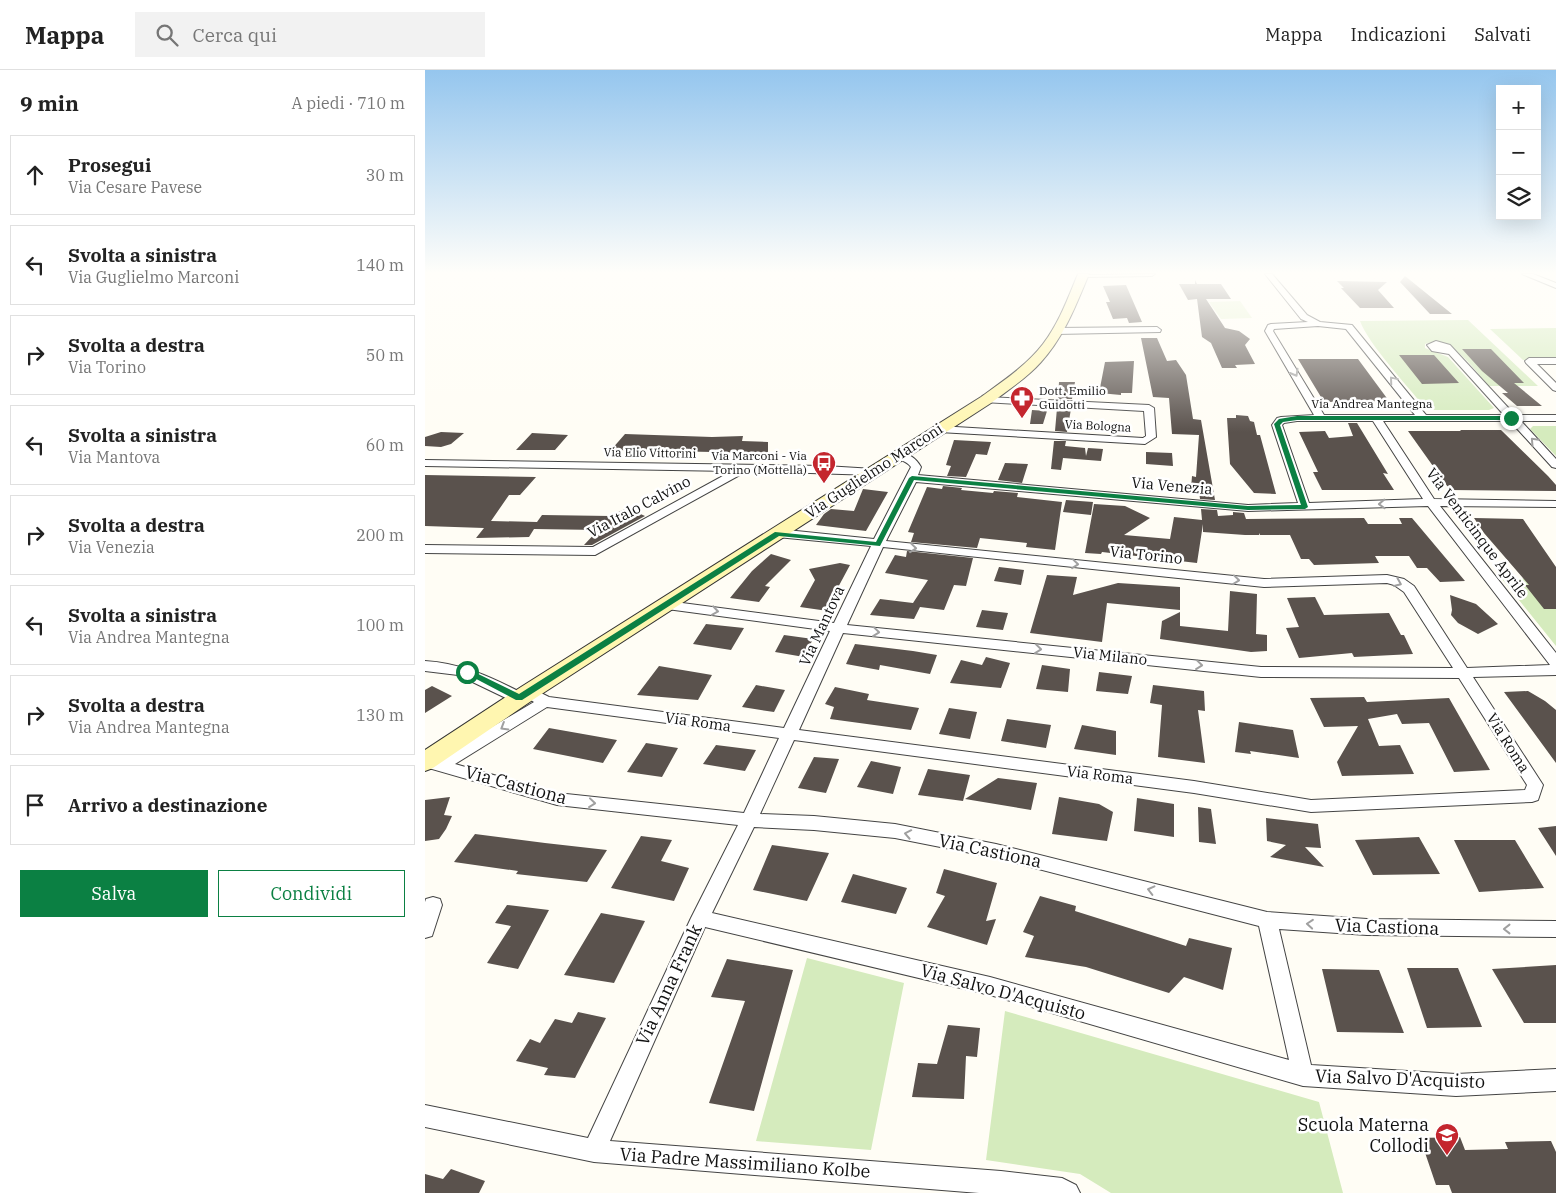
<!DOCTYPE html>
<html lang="it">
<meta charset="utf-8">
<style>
:root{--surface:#fff;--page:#f2f2f2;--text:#222;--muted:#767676;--line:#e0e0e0;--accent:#0b8043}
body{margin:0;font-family:"IBM Plex Serif",serif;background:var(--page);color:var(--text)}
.controls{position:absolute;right:15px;top:15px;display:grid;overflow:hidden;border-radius:0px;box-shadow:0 5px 20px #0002}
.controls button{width:45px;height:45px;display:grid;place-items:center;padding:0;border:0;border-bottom:1px solid var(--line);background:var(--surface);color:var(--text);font:25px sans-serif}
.stop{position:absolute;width:15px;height:15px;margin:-11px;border:4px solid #0b8043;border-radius:50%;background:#fff}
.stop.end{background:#0b8043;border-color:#fff;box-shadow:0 1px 5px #0008}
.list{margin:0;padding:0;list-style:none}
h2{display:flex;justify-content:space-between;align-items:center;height:65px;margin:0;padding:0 20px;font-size:21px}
h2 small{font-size:16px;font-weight:400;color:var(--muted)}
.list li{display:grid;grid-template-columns:32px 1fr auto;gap:15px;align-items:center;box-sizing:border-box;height:80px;margin:0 10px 10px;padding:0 10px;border:1px solid var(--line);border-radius:0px}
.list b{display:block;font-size:19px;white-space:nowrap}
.list p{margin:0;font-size:16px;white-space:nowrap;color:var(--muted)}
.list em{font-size:16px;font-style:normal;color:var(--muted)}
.actions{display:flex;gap:10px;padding:15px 20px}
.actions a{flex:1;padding:11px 0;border:1px solid var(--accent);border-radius:0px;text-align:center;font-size:18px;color:var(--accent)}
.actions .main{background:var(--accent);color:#fff}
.icon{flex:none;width:28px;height:28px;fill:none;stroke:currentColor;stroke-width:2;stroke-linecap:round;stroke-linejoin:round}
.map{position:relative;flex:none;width:1131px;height:1123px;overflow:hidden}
header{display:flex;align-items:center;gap:30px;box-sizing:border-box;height:70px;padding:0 25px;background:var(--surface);border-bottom:1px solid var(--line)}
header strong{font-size:24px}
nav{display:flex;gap:28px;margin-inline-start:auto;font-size:18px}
.search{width:350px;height:45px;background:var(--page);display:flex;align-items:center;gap:12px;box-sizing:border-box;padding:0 18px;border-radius:0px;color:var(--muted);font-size:19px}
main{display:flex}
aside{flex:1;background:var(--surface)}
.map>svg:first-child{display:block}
.green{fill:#d5ebbd}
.pitch{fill:#e6f2cf}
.building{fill:#5a524d}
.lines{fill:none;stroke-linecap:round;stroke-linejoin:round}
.street-casing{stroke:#444;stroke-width:2}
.secondary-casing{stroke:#333;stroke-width:2}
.street{fill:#fff;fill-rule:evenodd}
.secondary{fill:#fff6b0;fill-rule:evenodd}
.oneway{stroke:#a0a0a0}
.route{fill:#0b8043}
.labels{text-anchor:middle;stroke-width:5;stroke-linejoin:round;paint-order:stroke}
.far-poi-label{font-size:12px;fill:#111;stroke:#fff;text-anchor:start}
.far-street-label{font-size:12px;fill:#111;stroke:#fff}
.street-label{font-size:15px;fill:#111;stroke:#fff}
.near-street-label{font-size:18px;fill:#111;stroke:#fff}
.near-poi-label{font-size:18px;fill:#111;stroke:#fff;text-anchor:end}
</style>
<header>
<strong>Mappa</strong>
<div class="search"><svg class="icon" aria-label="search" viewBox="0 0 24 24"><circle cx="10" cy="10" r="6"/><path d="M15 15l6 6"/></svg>Cerca qui</div>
<nav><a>Mappa</a><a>Indicazioni</a><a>Salvati</a></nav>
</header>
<main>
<aside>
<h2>9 min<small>A piedi · 710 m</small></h2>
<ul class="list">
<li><svg class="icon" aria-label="ahead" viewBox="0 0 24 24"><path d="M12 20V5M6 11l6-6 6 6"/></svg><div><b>Prosegui</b><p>Via Cesare Pavese</p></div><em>30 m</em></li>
<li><svg class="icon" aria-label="left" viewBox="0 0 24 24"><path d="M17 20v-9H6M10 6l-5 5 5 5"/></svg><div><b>Svolta a sinistra</b><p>Via Guglielmo Marconi</p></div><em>140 m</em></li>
<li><svg class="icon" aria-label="right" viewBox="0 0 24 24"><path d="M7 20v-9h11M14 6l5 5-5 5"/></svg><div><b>Svolta a destra</b><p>Via Torino</p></div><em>50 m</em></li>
<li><svg class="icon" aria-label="left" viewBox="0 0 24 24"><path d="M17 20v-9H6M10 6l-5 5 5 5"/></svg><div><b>Svolta a sinistra</b><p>Via Mantova</p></div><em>60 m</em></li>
<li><svg class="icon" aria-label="right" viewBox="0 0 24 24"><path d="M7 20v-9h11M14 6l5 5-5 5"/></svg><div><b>Svolta a destra</b><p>Via Venezia</p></div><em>200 m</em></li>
<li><svg class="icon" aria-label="left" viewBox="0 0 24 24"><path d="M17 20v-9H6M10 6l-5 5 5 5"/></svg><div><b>Svolta a sinistra</b><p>Via Andrea Mantegna</p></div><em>100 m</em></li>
<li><svg class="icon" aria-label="right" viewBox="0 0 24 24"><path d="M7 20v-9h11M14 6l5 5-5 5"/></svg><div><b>Svolta a destra</b><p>Via Andrea Mantegna</p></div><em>130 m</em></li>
<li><svg class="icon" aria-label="arrive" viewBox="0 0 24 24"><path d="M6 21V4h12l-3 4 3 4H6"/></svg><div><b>Arrivo a destinazione</b></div></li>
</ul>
<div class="actions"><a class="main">Salva</a><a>Condividi</a></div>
</aside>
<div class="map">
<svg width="1131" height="1123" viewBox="0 0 1131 1123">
<rect width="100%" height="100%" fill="#fffdf5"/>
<!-- green -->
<path class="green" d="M1043 250 1113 316H1064C1048 299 1027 265 1000 274V278L1023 287 1069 338 1064 340H1008L1000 338C983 316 944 275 935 251Z
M1131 258V289L1098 290 1065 259Z
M1108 356H1131V386L1105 359Z
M1131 508V576L1077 509Z
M382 888 479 913 446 1080 331 1071Z
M580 941 894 1032 918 1123H686L655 1104 561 1090Z"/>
<!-- pitch -->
<path class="pitch" d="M815 231 827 248 796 249 784 232Z"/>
<!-- building -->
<path class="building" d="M980 206 1027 244H1005L975 212Z
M770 210 772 214H796L806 229H781L800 258 814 261 825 269 820 275 830 294 810 295 812 298H797L786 273 777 267 772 229 763 230 754 214H770Z
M912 211 962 212 953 220 969 238H935L916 218H919Z
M701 215 717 252 704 253 702 248 688 249 681 232H685L678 216Z
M716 268H732L742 291 751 290 761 305 768 349 776 350 790 430 775 429 774 420 766 419 767 406 771 407 774 365 747 364 744 328 728 327Z
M1037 279H1066L1099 313H1089L1117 336H1092L1077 323H1083L1057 301Z
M974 285H1009L1034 313 997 314Z
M873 289H933L964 331 899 332Z
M709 291 707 323H696V325L674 323 680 292Z
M634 312H650L647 329H633Z
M632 338 646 339 642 362 630 361Z
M607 340 622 341 618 354H605Z
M811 345 823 346 825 351 829 352 832 365H835L851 424 829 423 805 394 802 348H811Z
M923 353H932L963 404 958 403 969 420H897L888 402H893L874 362 900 361 904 368 928 366Z
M1035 360H1076L1123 406 1131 415V421L1025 420 983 361H1036Z
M16 362 39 363 26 374 16 377 0 376V367Z
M107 363 143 365 130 380H91Z
M200 364 287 367 318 366 317 371 343 372V383L186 380Z
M529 370 566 372 562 385 551 384 541 407 522 406 526 396 521 395Z
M629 371H641L640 376 660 378 661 386 663 378 678 379 676 391 638 388 636 400 626 399Z
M721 382 747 383 748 396 721 394Z
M580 393 603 394 597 413 573 410Z
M0 405 111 407 95 425H84L66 451 112 452 117 445 185 446 202 438 220 446 167 475H159L173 460 109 459 104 467 51 468 59 458 0 456Z
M518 416 537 418 536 420 568 423 569 421 593 423 592 427 637 432 630 480 601 477 602 473 555 468 552 478 486 472 489 463 483 462 502 417 517 419Z
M438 419 463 422 441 461 391 455 399 444 406 439 429 441Z
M641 430 668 432 666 445 638 442Z
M669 434 700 436 725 448 699 465 745 469 749 447 777 450 776 439 792 440 793 446 808 445V442L819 443 821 449 939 448 943 454H977L974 448H987L1040 511 1015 512 1002 498H992L984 486H950L954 493 889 495 884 489H876L865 465H835L834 463V465H820L778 462V454L772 493 677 482 676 484 660 483Z
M1049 448 1098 449 1131 497V539H1119L1100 515H1104L1059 463Z
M482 481 548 488 541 516 529 515 519 540 495 537 489 549 445 545 455 529 488 533 503 510 460 503 470 485 481 487Z
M346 484 366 490 340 516 345 517 334 532 305 528 327 501Z
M415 493 425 495 410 523H413L403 541 375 537 390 510 384 499Z
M574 497 599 500 596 515 569 511Z
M622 505 652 507 648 525 693 513 755 517V540L682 533 677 572 605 563Z
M805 521 832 524 831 564 842 565V581L826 582 735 569 737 551 755 542V556L803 561Z
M1025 525 1051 534 1073 554 1053 564 1033 553 1026 545 1027 540Z
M890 527 899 545 964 543 976 565H979L988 584 929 587 927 583 874 588 861 558 874 557 862 528Z
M557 540 583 543 578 560 551 557Z
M281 554 319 558 306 580 268 574Z
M359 565 388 569 379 587 350 582Z
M430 574 488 581 512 585 505 604 455 595 454 600 421 594Z
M561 587 585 593 576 618 525 613 536 590 557 595Z
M617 595 645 599 643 622 611 619Z
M234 596 287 605 273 630 212 625Z
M674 602 707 606 703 624 671 621Z
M331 615 360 620 349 642 317 637Z
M728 615 779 621 780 641 773 640 780 693 733 687 737 635 725 633Z
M7 616 27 626 0 643V620Z
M410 617 444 624 442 630 494 638 486 660 405 649 409 637 400 634Z
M1103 621 1120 631 1131 640V693L1079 622Z
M939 627 942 632 1024 628 1065 700 1029 702 1004 653 977 654 972 644 943 649 954 676 975 675 989 704 917 706 912 692 933 656 899 657 885 628Z
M524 638 552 642 545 669 514 664Z
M582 649 626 655 621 678 576 671Z
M814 652 868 660 874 688 825 681 826 684 810 682Z
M657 655 691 661V685L649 679Z
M124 658 192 670 178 693 108 679Z
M221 673 253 678 237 707 202 702Z
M291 675 331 680 320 701 278 694Z
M389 687 414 689 401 723 373 718Z
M446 691 476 697 468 724 432 717Z
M503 699 545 705 538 731 493 725Z
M573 708 612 713 606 740 540 729Z
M25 727 19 745 27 746 21 759 14 769 0 771V730Z
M634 727 674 734 688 742 682 771 627 764Z
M712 728 749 734V767L709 761Z
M773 737 786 739 791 774 774 772Z
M841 748 893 754 896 778 880 777 899 797 845 787 861 775 842 771Z
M1131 756V786L1113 758Z
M50 764 120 773 182 780 162 812 91 804 93 801 29 792Z
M216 766 247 770 236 791 264 798 249 831 186 818Z
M994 767 1015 804 948 805 930 770Z
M1029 770H1090L1119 818 1054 822Z
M347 775 404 783 382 831 328 820Z
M519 799 572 813 561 851 571 849 562 875 502 857 520 826 511 823Z
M428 804 482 818 471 844 416 832Z
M615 826 651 836 650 841 761 876 764 868 807 878 798 920 759 907 744 923 661 897 600 887 609 866 598 862Z
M82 835 124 840 93 899 62 893 86 856 70 853Z
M176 843 220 851 189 913 139 905Z
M302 889 368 900 329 1041 284 1033 320 931 286 927Z
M1131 895V953H1099L1067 899Z
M982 898H1033L1057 957 1002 958Z
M897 899 954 900 979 963 912 962Z
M153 942 181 948 150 1008 119 1005 123 998 91 991 105 969 115 973 130 949 147 953Z
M523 955 555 958 552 987 541 986 539 1029 487 1027 493 993 512 994Z
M1035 1067 1040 1080 1083 1079 1080 1072 1126 1071 1131 1082V1123H1027L1024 1115H1011L995 1068Z
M26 1099 60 1111 54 1123H0V1104L18 1109Z"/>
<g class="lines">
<!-- street casing -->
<g class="street-casing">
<path id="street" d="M730 204 727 206 659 207 655 205Z
M840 204H847L882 245 895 252 927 255 1001 345H1079L1024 284 1007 281 1002 275 1011 271 1025 275 1090 345H1131V351H1096L1131 389V398L1127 397 1085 351H958L1009 429 1131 431V437L1015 436 1131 583V605L1048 607 1118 715 1113 730 1107 732 886 742 769 723 369 670 335 744 389 746 470 754 571 774 842 842 942 849 1131 851V867L942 865 854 859 886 995 1031 1004 1131 999V1021L1031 1026 878 1016 565 925 280 857 185 1071 576 1101 637 1108 651 1115 655 1123H554L169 1092 0 1057V1035L163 1068 266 848 313 755 132 735 0 697V685L13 689 109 632 101 627 99 632H89L33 605 0 601V591C36 593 66 607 97 623L99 618 104 617 124 627 359 658 405 561 242 539 235 535 242 531 409 553 446 476 352 467 346 463 352 459 449 469 486 397C481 390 474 391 469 385L470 383C482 381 491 388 496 397L493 405 823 435 873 433 847 355 852 348 856 347 889 345 840 261 843 255 846 254 883 252 876 249ZM893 256 921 259 990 345H899L848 261 849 259ZM872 351H948L998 429 884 433 857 355 859 353ZM491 412 823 441 1003 436 1125 595 1042 598 989 516 979 509 962 505 839 509 461 471ZM458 477 839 517 962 513 969 515 979 522 1028 598 836 597 422 555ZM418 563 836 607 1034 608 1102 715 1100 720 886 730 769 711 374 660ZM122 637 354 668 319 743 132 723 30 694ZM329 757 389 760 470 768 571 788 834 856 864 990 565 907 287 843Z
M1097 204H1108L1131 213V218Z
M732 257 736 260 735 262 631 264 627 261 631 258Z
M1104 288H1131V294H1112L1131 313V321L1128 320 1101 293 1100 291Z
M561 327 724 335 729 338 731 367 720 374 514 362 509 359 514 356 718 368 721 366 719 341 558 332 556 330Z
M0 390 400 396 449 399 454 402 449 405 322 401 170 485 0 483V475L168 477 307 401 0 396Z
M8 827 15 829 17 835 7 866 0 868V832L1 829Z"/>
</g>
<!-- secondary casing -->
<g class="secondary-casing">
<path id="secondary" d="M653 204H664C651 235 639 267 616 292 602 308 583 320 566 333L112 627 8 698 0 701V680L96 617 556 327C578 311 601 296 618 274 634 253 643 228 653 204Z"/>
</g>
<!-- street -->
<use href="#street" class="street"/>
<!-- secondary -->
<use href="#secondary" class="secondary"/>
</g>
<!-- one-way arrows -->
<defs><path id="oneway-chevron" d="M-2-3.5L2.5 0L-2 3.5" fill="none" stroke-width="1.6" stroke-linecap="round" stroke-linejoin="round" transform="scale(1.25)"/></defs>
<g class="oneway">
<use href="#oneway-chevron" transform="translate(870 303) rotate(60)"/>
<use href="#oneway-chevron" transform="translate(968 310) rotate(-130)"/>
<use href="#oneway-chevron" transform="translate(1109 371) rotate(-133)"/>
<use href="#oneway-chevron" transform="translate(957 434) rotate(178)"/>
<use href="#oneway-chevron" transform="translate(488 478) rotate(6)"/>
<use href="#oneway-chevron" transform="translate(650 494) rotate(6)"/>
<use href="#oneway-chevron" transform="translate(811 510) rotate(6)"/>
<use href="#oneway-chevron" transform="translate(973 513) rotate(23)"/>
<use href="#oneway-chevron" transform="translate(290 541) rotate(8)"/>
<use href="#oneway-chevron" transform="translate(451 562) rotate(6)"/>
<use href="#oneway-chevron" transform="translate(613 579) rotate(6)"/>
<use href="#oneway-chevron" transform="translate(774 595) rotate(6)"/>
<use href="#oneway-chevron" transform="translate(79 657) rotate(149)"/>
<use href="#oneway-chevron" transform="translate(167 733) rotate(6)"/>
<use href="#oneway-chevron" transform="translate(483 764) rotate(-169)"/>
<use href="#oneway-chevron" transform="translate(726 820) rotate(-166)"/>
<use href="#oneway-chevron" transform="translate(885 854) rotate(-175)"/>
<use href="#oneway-chevron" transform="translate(1082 859) rotate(-180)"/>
</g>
<!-- sky -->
<linearGradient id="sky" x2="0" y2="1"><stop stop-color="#95c6ee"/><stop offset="0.56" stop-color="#fffefa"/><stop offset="1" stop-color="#fffefa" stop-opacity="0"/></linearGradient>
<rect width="1131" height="362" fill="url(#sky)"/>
<!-- route -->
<path class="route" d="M872 346H1086L1089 348 1086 350H872L858 352 855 355 883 437 880 439 823 440 489 410 455 476 354 466 97 630H91L38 602 39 600H45L94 624 350 462 451 472 484 408 487 406 823 436 876 435 849 354 854 349Z"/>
<!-- icons -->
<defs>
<g id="pharmacy-pin" transform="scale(1.25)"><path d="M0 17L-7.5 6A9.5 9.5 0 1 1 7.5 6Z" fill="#c4262e" stroke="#fff"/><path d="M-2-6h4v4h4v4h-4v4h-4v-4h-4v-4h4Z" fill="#fff"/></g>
<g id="bus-pin" transform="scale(1.25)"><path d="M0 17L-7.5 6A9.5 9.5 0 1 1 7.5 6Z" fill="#c4262e" stroke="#fff"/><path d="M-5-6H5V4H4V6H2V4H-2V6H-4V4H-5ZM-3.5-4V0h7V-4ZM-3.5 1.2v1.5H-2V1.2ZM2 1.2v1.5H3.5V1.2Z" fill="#fff"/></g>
<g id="school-pin" transform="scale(1.25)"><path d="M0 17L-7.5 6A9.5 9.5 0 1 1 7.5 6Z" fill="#c4262e" stroke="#fff"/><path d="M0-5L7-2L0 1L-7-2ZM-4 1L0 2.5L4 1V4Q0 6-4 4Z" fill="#fff"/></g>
</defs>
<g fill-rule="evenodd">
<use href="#pharmacy-pin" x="597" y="328"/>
<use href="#bus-pin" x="399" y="393"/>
<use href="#school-pin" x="1022" y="1065"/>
</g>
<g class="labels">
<!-- far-poi labels -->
<g class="far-poi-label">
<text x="614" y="325">Dott. Emilio<tspan x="614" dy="14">Guidotti</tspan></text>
<text x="382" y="390" text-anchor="end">Via Marconi - Via<tspan x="382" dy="14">Torino (Mottella)</tspan></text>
</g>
<!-- far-street labels -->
<g class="far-street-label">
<text x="947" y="338">Via Andrea Mantegna</text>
<text transform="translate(673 356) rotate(3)" y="4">Via Bologna</text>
<text transform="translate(225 383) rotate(1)" y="4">Via Elio Vittorini</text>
</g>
<!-- street labels -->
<g class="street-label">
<text transform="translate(449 401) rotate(-33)" y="5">Via Guglielmo Marconi</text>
<text transform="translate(747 416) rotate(5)" y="5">Via Venezia</text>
<text transform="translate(214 437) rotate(-28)" y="5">Via Italo Calvino</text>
<text transform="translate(1052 463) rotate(53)" y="5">Via Venticinque Aprile</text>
<text transform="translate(721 485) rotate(6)" y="5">Via Torino</text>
<text transform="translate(397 556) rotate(-65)" y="5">Via Mantova</text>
<text transform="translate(685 586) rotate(6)" y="5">Via Milano</text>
<text transform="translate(273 652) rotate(8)" y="5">Via Roma</text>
<text transform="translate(1083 673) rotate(58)" y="5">Via Roma</text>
<text transform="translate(675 705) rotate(7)" y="5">Via Roma</text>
</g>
<!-- near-street labels -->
<g class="near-street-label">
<text transform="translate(91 715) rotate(15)" y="6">Via Castiona</text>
<text transform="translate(565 781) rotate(12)" y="6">Via Castiona</text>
<text transform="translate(962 857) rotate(2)" y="6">Via Castiona</text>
<text transform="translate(244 915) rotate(-65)" y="6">Via Anna Frank</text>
<text transform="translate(578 922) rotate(15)" y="6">Via Salvo D'Acquisto</text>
<text transform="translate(975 1009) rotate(2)" y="6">Via Salvo D'Acquisto</text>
<text transform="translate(320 1093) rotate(4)" y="6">Via Padre Massimiliano Kolbe</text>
</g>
<!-- near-poi labels -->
<g class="near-poi-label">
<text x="1004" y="1061">Scuola Materna<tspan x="1004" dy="21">Collodi</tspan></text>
</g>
</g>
</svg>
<div class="controls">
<button>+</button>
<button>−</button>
<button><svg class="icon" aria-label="layers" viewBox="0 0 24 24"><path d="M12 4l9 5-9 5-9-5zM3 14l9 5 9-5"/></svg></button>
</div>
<div class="stop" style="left:42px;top:602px"></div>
<div class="stop end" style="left:1086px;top:348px"></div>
</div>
</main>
